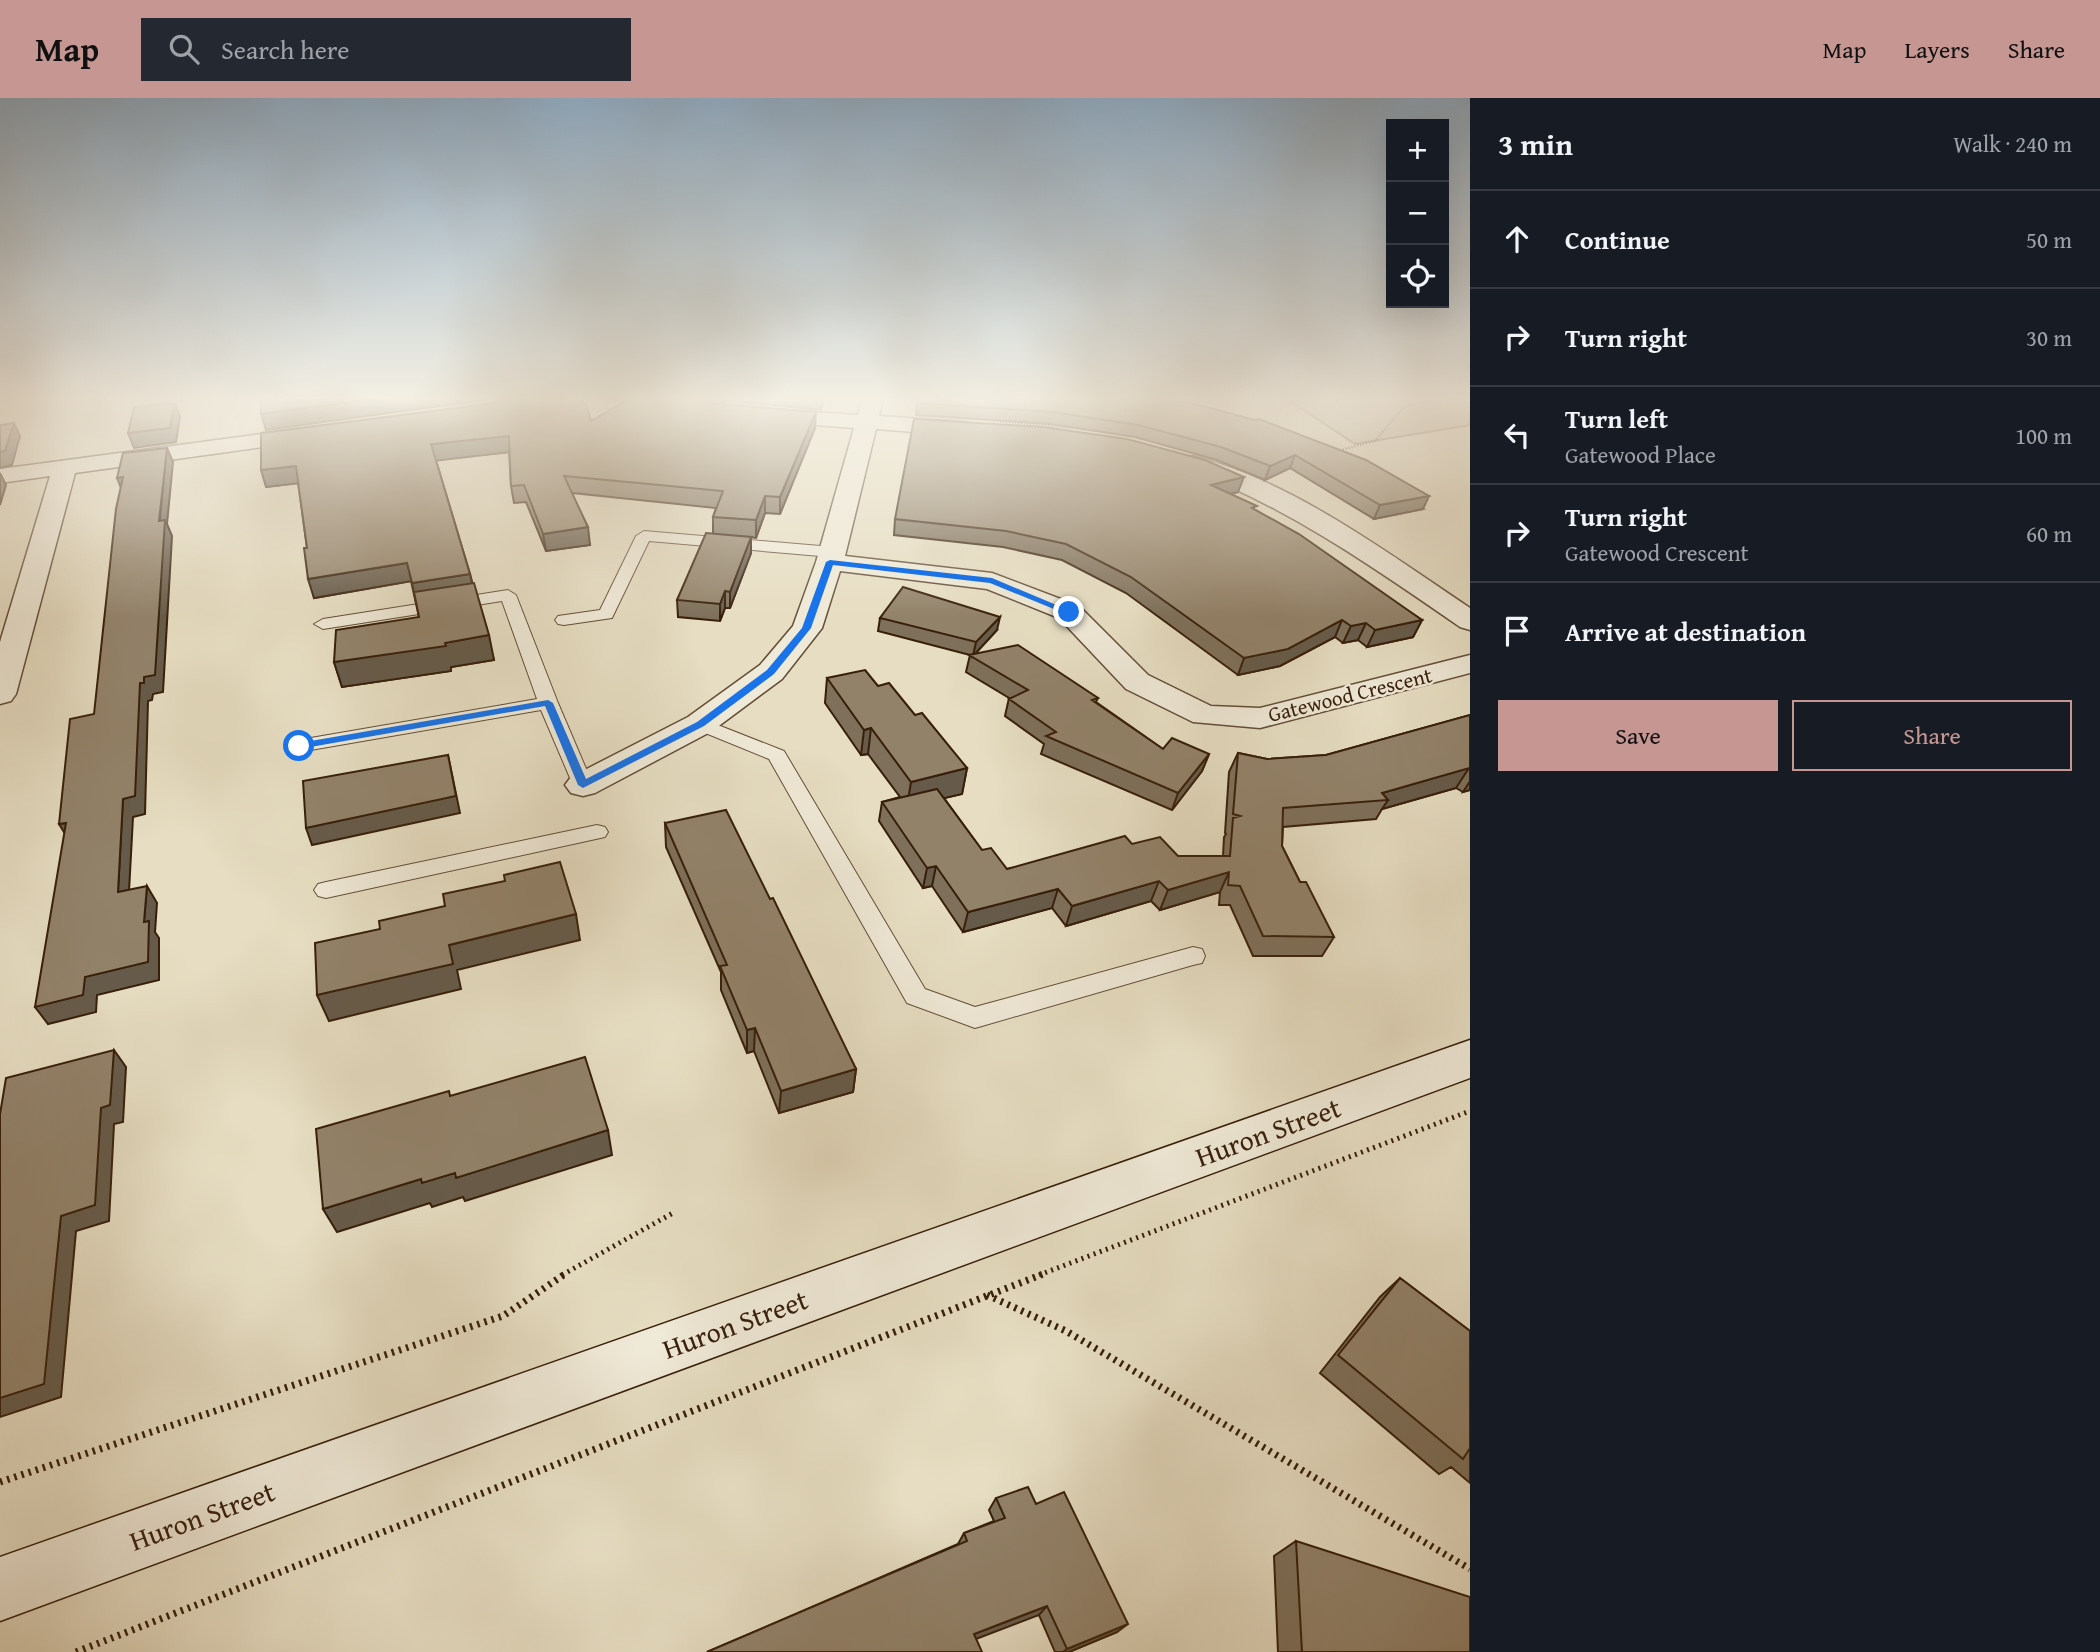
<!DOCTYPE html>
<meta charset="utf-8">
<style>
:root{--surface:#171b24;--page:#242831;--text:#f1f3f6;--muted:#9ea1a6;--line:#363941;--accent:#c59692}
body{margin:0;font-family:"Gentium Book Plus",serif;background:var(--page);color:var(--text)}
.controls{position:absolute;right:21px;top:21px;display:grid;overflow:hidden;border-radius:0px;box-shadow:0 7px 28px #0002}
.controls button{width:63px;height:63px;display:grid;place-items:center;padding:0;border:0;border-bottom:2px solid var(--line);background:var(--surface);color:var(--text);font:35px sans-serif}
.stop{position:absolute;width:21px;height:21px;margin:-16px;border:5px solid #1a73e8;border-radius:50%;background:#fff}
.stop.end{background:#1a73e8;border-color:#fff;box-shadow:0 2px 7px #0008}
.list{margin:0;padding:0;list-style:none}
h2{display:flex;justify-content:space-between;align-items:center;height:91px;margin:0;padding:0 28px;font-size:30px}
h2 small{font-size:23px;font-weight:400;color:var(--muted)}
.list li{display:grid;grid-template-columns:46px 1fr auto;gap:21px;align-items:center;box-sizing:border-box;height:98px;padding:0 28px;border-top:2px solid var(--line)}
.list b{display:block;font-size:26px;white-space:nowrap}
.list p{margin:0;font-size:23px;white-space:nowrap;color:var(--muted)}
.list em{font-size:23px;font-style:normal;color:var(--muted)}
.actions{display:flex;gap:14px;padding:21px 28px}
.actions a{flex:1;padding:16px 0;border:2px solid var(--accent);border-radius:0px;text-align:center;font-size:24px;color:var(--accent)}
.actions .main{background:var(--accent);color:#111}
.icon{flex:none;width:38px;height:38px;fill:none;stroke:currentColor;stroke-width:2;stroke-linecap:round;stroke-linejoin:round}
.map{position:relative;flex:none;width:1470px;height:1554px;overflow:hidden}
header{display:flex;align-items:center;gap:42px;box-sizing:border-box;height:98px;padding:0 35px;background:var(--accent);color:#111}
header strong{font-size:33px}
nav{display:flex;gap:38px;margin-inline-start:auto;font-size:24px}
.search{width:490px;height:63px;background:var(--page);display:flex;align-items:center;gap:18px;box-sizing:border-box;padding:0 24px;border-radius:0px;color:var(--muted);font-size:26px}
main{display:flex}
aside{flex:1;background:var(--surface)}
.map>svg:first-child{display:block}
.green{fill:#c8bda3;stroke:#806e56;stroke-width:2}
.lines{fill:none;stroke-linecap:round;stroke-linejoin:round}
.lane-casing{stroke:#634e38;stroke-width:2}
.street-casing{stroke:#634e38;stroke-width:3}
.secondary-casing{stroke:#371f0a;stroke-width:3}
.path-far2{stroke:#371f0a;stroke-width:2.5;stroke-dasharray:1 2;stroke-linecap:butt}
.path-far1{stroke:#371f0a;stroke-width:5;stroke-dasharray:2 4.5;stroke-linecap:butt}
.path{stroke:#371f0a;stroke-width:7;stroke-dasharray:2.5 5;stroke-linecap:butt}
.lane{fill:#efe9d7;fill-rule:evenodd}
.street{fill:#efe9d7;fill-rule:evenodd}
.secondary{fill:#efe9d7;fill-rule:evenodd}
.wall{fill:#7e705b;stroke:#371f0a;stroke-width:2}
.shaded-wall{fill:#665b4a;stroke:#371f0a;stroke-width:2}
.building{fill:#92826a;stroke:#371f0a;stroke-width:2}
.route{fill:#1a73e8}
.labels{text-anchor:middle;stroke-width:5;stroke-linejoin:round;paint-order:stroke}
.far-street-label{font-size:21px;fill:#371f0a;stroke:#efe9d7}
.near-street-label{font-size:28px;fill:#371f0a;stroke:#efe9d7}
</style>
<header>
<strong>Map</strong>
<div class="search"><svg class="icon" aria-label="search" viewBox="0 0 24 24"><circle cx="10" cy="10" r="6"/><path d="M15 15l6 6"/></svg>Search here</div>
<nav><a>Map</a><a>Layers</a><a>Share</a></nav>
</header>
<main>
<div class="map">
<svg width="1470" height="1554" viewBox="0 0 1470 1554">
<rect width="100%" height="100%" fill="#e6ddc2"/>
<filter id="stains"><feTurbulence type="fractalNoise" baseFrequency=".00286" numOctaves="4"/><feColorMatrix values="0 0 0 0 .2 0 0 0 0 .09 0 0 0 0 .02 0 0 0 .5 -.17"/></filter>
<radialGradient id="worn" r=".72"><stop offset=".6" stop-color="#630" stop-opacity="0"/><stop offset="1" stop-color="#630" stop-opacity=".3"/></radialGradient>
<!-- green -->
<path class="green" d="M1287 301H1470V327L1355 346Z"/>
<g class="lines">
<!-- lane casing -->
<g class="lane-casing">
<path id="lane" d="M644 433 832 449 840 454 832 459 649 443 612 520 564 527 558 526 555 522 558 518 600 512 636 438Z
M508 492 516 497 558 605 593 687 590 692H576L573 687 541 612 299 654 292 652 289 648 292 644 299 642 537 601 502 503 323 531 314 526 323 521Z
M700 620 784 653 925 891 975 909 1193 849 1202 851 1205 858 1202 865 1193 867 975 930 907 905 769 661 693 630 690 626Z
M597 727 605 729 608 734 605 739 326 800 318 798 314 792 318 786 326 784Z"/>
</g>
<!-- street casing -->
<g class="street-casing">
<path id="street" d="M862 301H883L879 318 965 324 973 326 976 331 973 336 965 338 876 331 845 458 992 475 1079 508 1148 577 1211 608 1260 610 1470 557V575L1260 630 1193 624 1126 591 1059 520 987 491 840 473 822 530 782 581 712 633 595 695 583 698 571 695 565 687 571 679 688 619 760 567 793 528 816 464 854 330 763 323 755 322 752 317 755 312 763 311 858 317Z
M314 329 322 331 325 336 322 341 75 375 16 596 11 603 0 606V544L50 378 0 385V371Z
M1193 358C1292 383 1386 454 1470 510V532L1460 529C1372 468 1286 408 1185 370L1181 365 1185 360Z"/>
</g>
<!-- secondary casing -->
<g class="secondary-casing">
<path id="secondary" d="M1470 942V980L0 1523V1459Z"/>
</g>
<!-- path-far2 -->
<path class="path-far2" d="M613 301 628 306
M712 301 736 304
M1403 310 1432 301
M994 323 1075 330
M1337 353 1375 343 1403 310 1396 301"/>
<!-- path-far1 -->
<path class="path-far1" d="M562 1177 673 1115
M1039 1177 1470 1013"/>
<!-- path -->
<path class="path" d="M987 1197 1066 1233 1470 1471
M0 1384 503 1218 565 1176
M76 1554 1043 1176"/>
<!-- lane -->
<use href="#lane" class="lane"/>
<!-- street -->
<use href="#street" class="street"/>
<!-- secondary -->
<use href="#secondary" class="secondary"/>
</g>
<!-- wall -->
<path class="wall" d="M713 301H824L821 312Z
M1166 301 1423 411 1374 421 1290 370 1265 382 1217 362 1135 339 1050 326 916 317 917 305Z
M488 306 591 323 815 330 780 416 765 415 756 440 751 439V455L730 510H725L720 523 678 519 677 502 713 435V419L716 410 572 395 590 447 546 453 526 404 514 405 511 388 509 354 436 362 470 476 494 562 451 569V573L342 589 334 564 419 519 411 483 314 500 298 385 266 389Z
M1238 394 1231 396 1422 522 1413 539 1367 549 1358 542 1343 545 1335 539 1280 568 1238 577 1126 495 1062 462 1003 449 894 437 895 421Z
M880 520 997 532 975 556 1098 600 1096 604 1163 651 1209 656 1202 673 1172 712 1041 656 1044 646 1005 618 1009 600 966 574 970 557 878 533Z
M827 580 878 588 915 617 967 670 962 696 944 700 982 752 1007 771 1132 746 1178 758H1223L1224 739 1226 736 1225 735 1229 674 1238 655 1267 661 1326 657 1470 617V692L1463 694 1456 690 1382 711 1376 721 1283 729 1282 748 1300 784 1334 839 1322 858H1253L1230 807H1219L1220 794 1160 812 1151 803 1066 828 1052 810 963 834 932 788 923 790 879 723 882 704 900 699 868 656 861 657 825 605Z
M665 725 770 801 856 971 853 994 779 1015 754 953 747 955 721 892V874L666 749Z
M1400 1180 1470 1233V1385L1451 1369 1439 1376 1320 1275 1380 1199Z
M996 1400 1036 1406 1117 1534 1069 1554H1055L1039 1517 707 1554 958 1446 964 1435 994 1423 989 1412Z
M1296 1443 1470 1554H1278L1274 1458Z"/>
<!-- shaded-wall -->
<path class="shaded-wall" d="M370 301H490L266 332 261 316Z
M175 305 180 319 176 344 134 350 128 335Z
M816 314 815 330 780 416V399Z
M14 325 20 338 12 367 0 370V354Z
M509 338 511 354 434 363 431 346Z
M167 350 173 364 167 426 172 438 163 594 153 596 152 602 148 603 145 716 133 719 128 812 118 794 123 701 140 585 144 579Z
M1295 357 1290 370 1265 382 1270 368Z
M296 368 301 385 266 389 261 372Z
M0 375 6 387 0 407Z
M123 379V395L117 380Z
M1244 379 1238 394 1206 402 1211 387Z
M765 398V415L756 440V422Z
M1429 398 1423 411 1374 421 1380 407Z
M588 429 590 447 546 453 543 436Z
M751 439V455L730 510V494Z
M407 465 412 483 314 500 308 481Z
M470 476 474 495 416 504 412 485Z
M725 493V510L720 523V506Z
M1000 519 997 532 973 558 976 544Z
M1342 522 1335 539 1280 568 1238 577 1244 560Z
M1422 522 1413 539 1367 549 1375 532Z
M1366 525 1358 542 1343 545 1351 528Z
M489 537 494 562 451 569V573L342 589 334 564Z
M871 630 868 656 861 657 864 632Z
M1209 656 1202 673 1172 712 1178 695Z
M448 657 460 715 312 747 306 730Z
M967 670 962 696 907 709 911 684Z
M1469 670 1456 690 1382 711 1388 702 1382 695Z
M1470 683V692L1463 694Z
M66 725 70 744 59 726Z
M936 768 932 788 923 790 927 770Z
M1229 774 1220 794 1160 812 1168 792Z
M1159 783 1151 803 1066 828 1072 808Z
M147 788 157 805 155 834 159 840V882L97 897 96 914 48 926 35 909 85 879 144 824Z
M1058 791 1052 810 963 834 968 814Z
M576 816 580 842 457 872 461 891 329 923 317 897 449 847Z
M755 930 754 953 747 955V932Z
M114 952 126 969 123 1024 114 1026 109 1123 76 1133 61 1299 0 1319V1300L61 1118 101 1010Z
M856 971 853 994 779 1015 781 993Z
M608 1032 612 1057 465 1103 463 1099 432 1109 430 1105 337 1134 323 1111 421 1081 455 1075Z
M1047 1508 1039 1517 968 1544 974 1536Z
M1128 1526 1117 1534 1069 1554H1063L1067 1551Z"/>
<!-- building -->
<path class="building" d="M261 301H370L261 316Z
M506 301H580L586 307 591 323 629 301H690L710 305 816 314 780 399 765 398 756 422 713 419 723 393 564 378 588 429 543 436 524 387 511 388 509 338 431 346 470 476 412 485 407 465 308 481 304 450H307L296 368 261 372V335L488 306Z
M918 301H1166L1203 308 1254 322 1259 321 1366 362 1429 398 1380 407 1295 357 1270 368 1221 349 1138 327 1053 314 917 305Z
M175 305 170 330 128 335 134 309Z
M914 321 1043 329 1127 341 1205 362 1244 379 1211 387 1257 408 1252 410 1299 436 1422 522 1375 532 1366 525 1351 528 1342 522 1288 551 1244 560 1131 479 1066 446 1006 433 895 421Z
M14 325 5 353 0 354V327Z
M167 350 159 423 165 422 155 577 144 579V585H140L135 698 123 701 118 794 147 788 144 824 149 823 148 864 85 879 83 897 35 909 66 725 59 726 70 621 94 616 116 411 123 379 117 380 123 355Z
M706 435 751 439 730 494 725 493 720 506 677 502Z
M474 485 489 537 445 545 446 548 334 564 336 532 419 519 414 494Z
M903 489 1000 519 976 544 880 520Z
M1018 547 1098 600 1092 602 1163 651 1172 640 1209 656 1178 695 1046 638 1056 634 1009 601 1028 592 969 557Z
M865 572 878 588 889 585 915 617 922 615 967 670 911 684 871 630 864 632 827 580Z
M1470 617V671L1469 670 1382 695 1388 702 1283 710 1282 748 1300 784H1306L1334 839 1263 838 1240 788 1228 787 1229 774 1168 792 1159 783 1072 808 1058 791 968 814 936 768 927 770 882 704 937 691 982 752 991 750 1007 771 1125 738 1132 746 1160 739 1178 758H1230L1233 720 1240 718 1233 716 1238 655 1267 661 1326 657Z
M448 657 456 698 306 730 303 683Z
M726 712 770 801 773 800 856 971 781 993 755 930 747 932 720 868 727 867 665 725Z
M560 764 576 816 449 847 453 866 317 897 315 845 380 831 379 823 445 808 443 796 505 783 504 777Z
M114 952 110 1007 101 1010 95 1107 61 1118 44 1286 0 1300V1016L6 980Z
M585 959 608 1032 456 1080 455 1075 422 1085 421 1081 323 1111 316 1031 449 993 450 998Z
M1400 1180 1470 1233V1350L1463 1361 1338 1257Z
M1028 1389 1036 1406 1064 1394 1128 1526 1067 1551 1047 1508 974 1536 982 1554H707L967 1443 964 1435 1005 1420 996 1400Z
M1296 1443 1470 1499V1554H1302Z"/>
<!-- sky -->
<linearGradient id="sky" x2="0" y2="1"><stop stop-color="#8faac0"/><stop offset="0.58" stop-color="#f4f0e4"/><stop offset="1" stop-color="#f4f0e4" stop-opacity="0"/></linearGradient>
<rect width="1470" height="519" fill="url(#sky)"/>
<!-- route -->
<path class="route" d="M830 462 992 480 1073 514 1066 516 990 485 833 467 811 530 774 576 704 628 583 690 578 687 545 608 299 651 294 648 299 645 548 602 553 605 586 681 697 624 767 572 802 530 826 464Z"/>
<g class="labels">
<!-- far-street labels -->
<g class="far-street-label">
<text transform="translate(1350 597) rotate(-14)" y="7">Gatewood Crescent</text>
</g>
<!-- near-street labels -->
<g class="near-street-label">
<text transform="translate(1268 1034) rotate(-20)" y="10">Huron Street</text>
<text transform="translate(735 1226) rotate(-20)" y="10">Huron Street</text>
<text transform="translate(202 1418) rotate(-20)" y="10">Huron Street</text>
</g>
</g>
<rect width="100%" height="100%" filter="url(#stains)"/>
<rect width="100%" height="100%" fill="url(#worn)"/>
</svg>
<div class="controls">
<button>+</button>
<button>−</button>
<button><svg class="icon" aria-label="locate" viewBox="0 0 24 24"><circle cx="12" cy="12" r="6"/><path d="M12 2v4M12 18v4M2 12h4M18 12h4"/></svg></button>
</div>
<div class="stop" style="left:299px;top:648px"></div>
<div class="stop end" style="left:1069px;top:514px"></div>
</div>
<aside>
<h2>3 min<small>Walk · 240 m</small></h2>
<ul class="list">
<li><svg class="icon" aria-label="ahead" viewBox="0 0 24 24"><path d="M12 20V5M6 11l6-6 6 6"/></svg><div><b>Continue</b></div><em>50 m</em></li>
<li><svg class="icon" aria-label="right" viewBox="0 0 24 24"><path d="M7 20v-9h11M14 6l5 5-5 5"/></svg><div><b>Turn right</b></div><em>30 m</em></li>
<li><svg class="icon" aria-label="left" viewBox="0 0 24 24"><path d="M17 20v-9H6M10 6l-5 5 5 5"/></svg><div><b>Turn left</b><p>Gatewood Place</p></div><em>100 m</em></li>
<li><svg class="icon" aria-label="right" viewBox="0 0 24 24"><path d="M7 20v-9h11M14 6l5 5-5 5"/></svg><div><b>Turn right</b><p>Gatewood Crescent</p></div><em>60 m</em></li>
<li><svg class="icon" aria-label="arrive" viewBox="0 0 24 24"><path d="M6 21V4h12l-3 4 3 4H6"/></svg><div><b>Arrive at destination</b></div></li>
</ul>
<div class="actions"><a class="main">Save</a><a>Share</a></div>
</aside>
</main>
